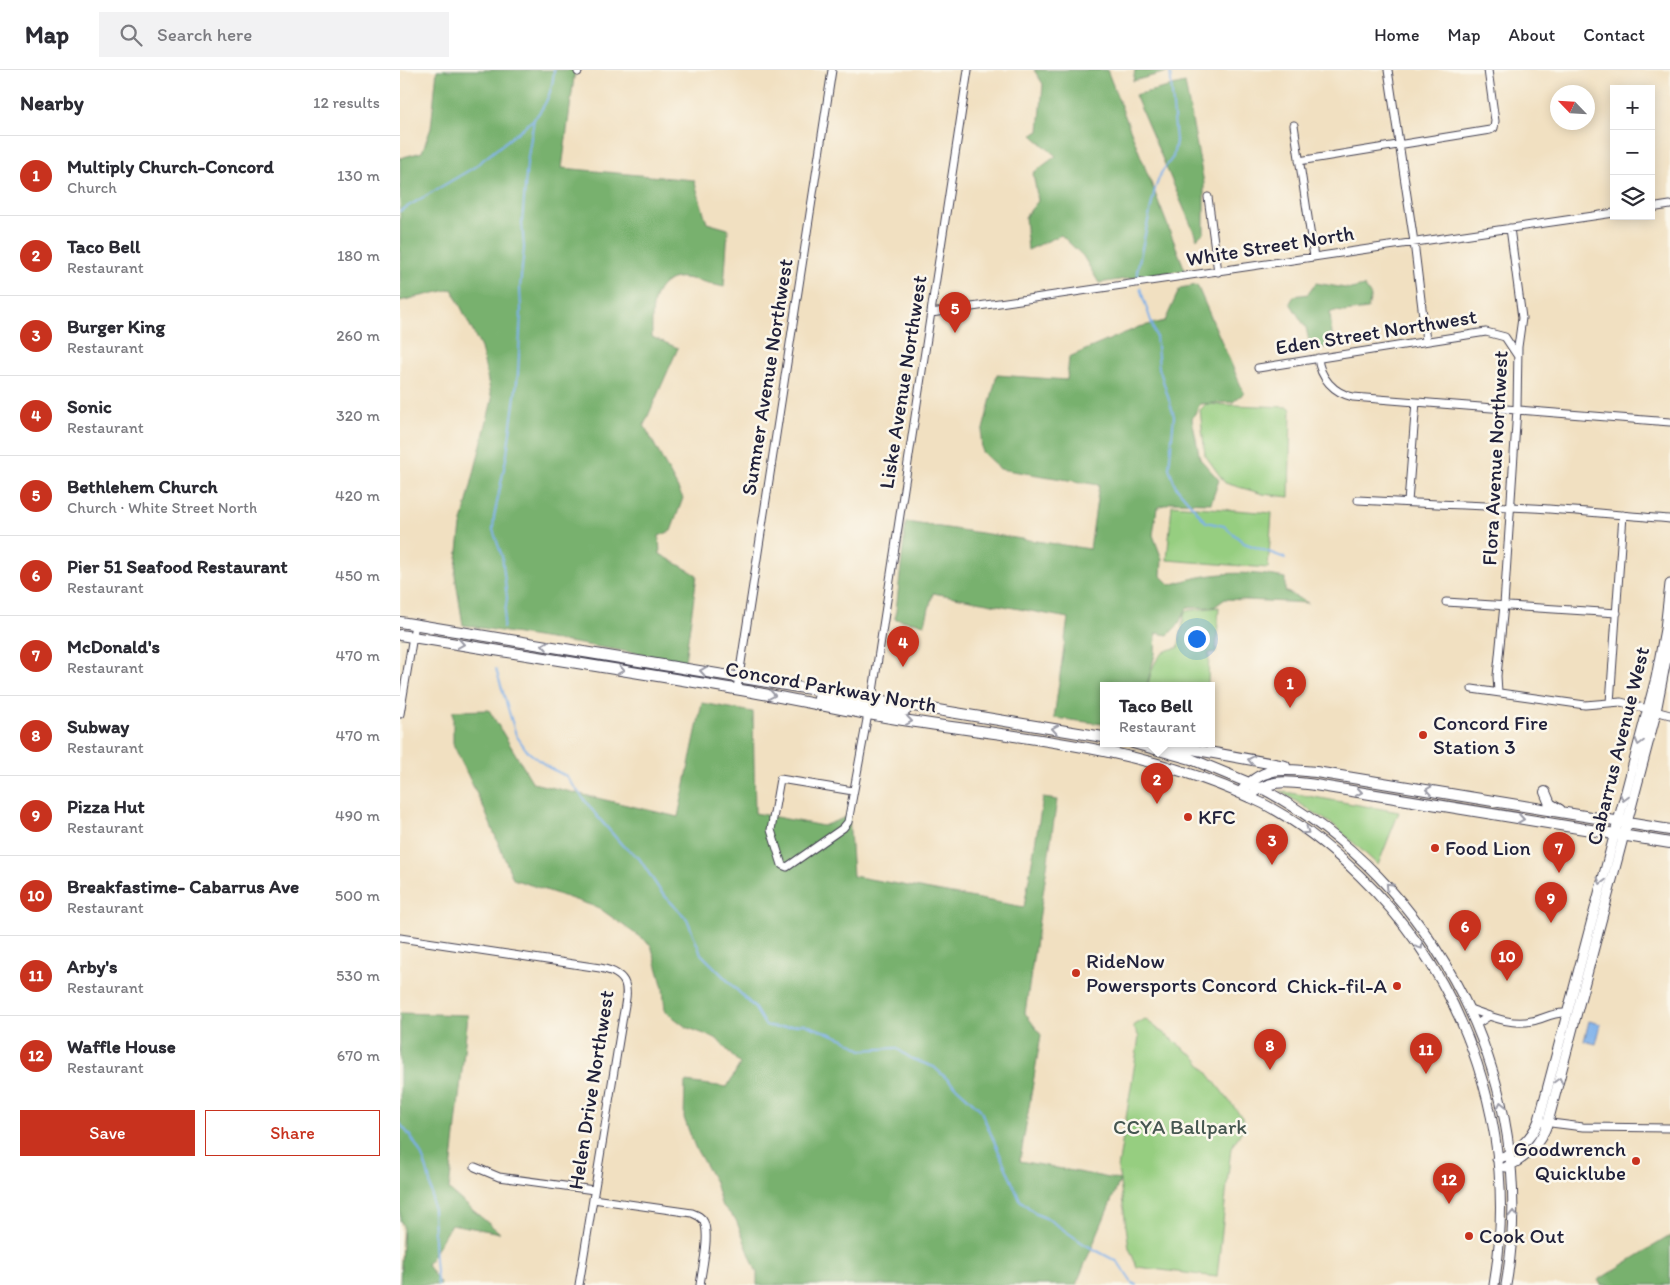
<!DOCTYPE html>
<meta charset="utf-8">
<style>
:root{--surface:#fff;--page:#f2f2f3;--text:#2b2b33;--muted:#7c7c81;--line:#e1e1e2;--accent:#c8321e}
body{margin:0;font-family:Itim,sans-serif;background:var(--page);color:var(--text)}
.controls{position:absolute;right:15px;top:15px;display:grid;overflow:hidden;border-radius:0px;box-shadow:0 2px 12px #0003}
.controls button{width:45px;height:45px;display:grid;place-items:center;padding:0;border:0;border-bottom:1px solid var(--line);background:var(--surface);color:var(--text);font:25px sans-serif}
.compass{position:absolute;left:1150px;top:15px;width:45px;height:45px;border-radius:50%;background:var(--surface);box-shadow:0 2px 12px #0003;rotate:295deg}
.you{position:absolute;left:796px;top:568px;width:18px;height:18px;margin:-12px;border:4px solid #fff;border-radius:50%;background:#1a73e8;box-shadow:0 0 0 8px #1a73e833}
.badge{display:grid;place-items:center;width:32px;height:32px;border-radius:50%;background:var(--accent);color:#fff;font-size:16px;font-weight:700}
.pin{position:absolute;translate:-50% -41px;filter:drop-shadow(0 1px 2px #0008)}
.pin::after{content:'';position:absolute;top:26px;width:18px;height:15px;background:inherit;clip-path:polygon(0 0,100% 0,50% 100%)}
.popup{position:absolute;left:700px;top:612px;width:115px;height:65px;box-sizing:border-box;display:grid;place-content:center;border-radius:0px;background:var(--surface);filter:drop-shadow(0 1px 4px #0005);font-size:16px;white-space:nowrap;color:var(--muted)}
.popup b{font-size:19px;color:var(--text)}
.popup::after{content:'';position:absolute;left:50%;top:100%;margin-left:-10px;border:10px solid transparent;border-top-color:var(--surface)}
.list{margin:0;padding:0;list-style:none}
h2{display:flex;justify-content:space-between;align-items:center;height:65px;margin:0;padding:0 20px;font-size:21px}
h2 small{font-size:16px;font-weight:400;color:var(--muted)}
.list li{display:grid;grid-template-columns:32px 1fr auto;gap:15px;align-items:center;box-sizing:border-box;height:80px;padding:0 20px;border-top:1px solid var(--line)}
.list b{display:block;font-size:19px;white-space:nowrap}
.list p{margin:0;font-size:16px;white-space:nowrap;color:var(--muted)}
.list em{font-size:16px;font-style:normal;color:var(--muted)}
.actions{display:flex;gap:10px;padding:15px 20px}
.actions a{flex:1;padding:11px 0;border:1px solid var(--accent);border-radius:0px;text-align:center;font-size:18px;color:var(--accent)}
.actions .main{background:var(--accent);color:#fff}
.icon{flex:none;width:28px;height:28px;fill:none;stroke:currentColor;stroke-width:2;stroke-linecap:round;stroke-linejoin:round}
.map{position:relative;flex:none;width:1270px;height:1215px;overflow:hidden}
header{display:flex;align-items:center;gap:30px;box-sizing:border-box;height:70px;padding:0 25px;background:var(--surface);border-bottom:1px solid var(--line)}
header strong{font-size:24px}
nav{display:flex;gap:28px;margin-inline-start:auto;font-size:18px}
.search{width:350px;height:45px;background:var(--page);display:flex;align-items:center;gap:12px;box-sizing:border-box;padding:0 18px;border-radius:0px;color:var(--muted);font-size:19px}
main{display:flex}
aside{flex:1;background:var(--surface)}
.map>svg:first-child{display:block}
.green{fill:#96ce80;stroke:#5c785e}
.forest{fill:#78b16e;stroke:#4d6a54}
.water{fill:#7db0ea;stroke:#506992}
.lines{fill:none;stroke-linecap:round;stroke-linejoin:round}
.stream{stroke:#7db0ea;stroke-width:2}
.minor-casing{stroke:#413e4f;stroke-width:9}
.major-casing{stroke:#413e4f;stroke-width:11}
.highway-casing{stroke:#413e4f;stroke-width:12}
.minor{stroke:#fff;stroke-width:7}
.major{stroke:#fff;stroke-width:9}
.highway{stroke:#fff;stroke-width:10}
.oneway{stroke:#9c9ca7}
.poi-dot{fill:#c8321e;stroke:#fbf7ec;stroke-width:2}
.labels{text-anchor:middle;stroke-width:5;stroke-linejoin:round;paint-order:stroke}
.street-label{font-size:21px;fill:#22223b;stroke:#fbf7ec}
.poi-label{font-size:21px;fill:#22223b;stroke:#fbf7ec;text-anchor:start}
.park-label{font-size:21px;fill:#455650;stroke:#fbf7ec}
</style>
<header>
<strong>Map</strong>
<div class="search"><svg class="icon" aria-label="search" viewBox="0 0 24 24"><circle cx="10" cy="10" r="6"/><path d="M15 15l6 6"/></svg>Search here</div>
<nav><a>Home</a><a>Map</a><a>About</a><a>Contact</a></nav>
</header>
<main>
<aside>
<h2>Nearby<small>12 results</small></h2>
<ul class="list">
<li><span class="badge">1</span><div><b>Multiply Church-Concord</b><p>Church</p></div><em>130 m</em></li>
<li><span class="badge">2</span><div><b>Taco Bell</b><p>Restaurant</p></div><em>180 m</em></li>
<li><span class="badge">3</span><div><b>Burger King</b><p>Restaurant</p></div><em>260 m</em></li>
<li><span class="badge">4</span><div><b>Sonic</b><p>Restaurant</p></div><em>320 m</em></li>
<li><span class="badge">5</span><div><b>Bethlehem Church</b><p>Church · White Street North</p></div><em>420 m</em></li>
<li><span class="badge">6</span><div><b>Pier 51 Seafood Restaurant</b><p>Restaurant</p></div><em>450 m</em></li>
<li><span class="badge">7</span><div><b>McDonald's</b><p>Restaurant</p></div><em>470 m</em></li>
<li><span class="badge">8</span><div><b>Subway</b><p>Restaurant</p></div><em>470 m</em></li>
<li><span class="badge">9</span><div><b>Pizza Hut</b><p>Restaurant</p></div><em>490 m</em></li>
<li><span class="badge">10</span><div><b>Breakfastime- Cabarrus Ave</b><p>Restaurant</p></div><em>500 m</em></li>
<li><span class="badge">11</span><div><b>Arby's</b><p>Restaurant</p></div><em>530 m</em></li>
<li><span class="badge">12</span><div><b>Waffle House</b><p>Restaurant</p></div><em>670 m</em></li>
</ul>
<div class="actions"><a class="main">Save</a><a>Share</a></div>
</aside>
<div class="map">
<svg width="1270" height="1215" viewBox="0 0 1270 1215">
<rect width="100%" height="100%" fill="#fbf7ec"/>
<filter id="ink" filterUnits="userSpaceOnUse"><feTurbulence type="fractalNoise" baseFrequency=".02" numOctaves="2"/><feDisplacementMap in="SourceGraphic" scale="10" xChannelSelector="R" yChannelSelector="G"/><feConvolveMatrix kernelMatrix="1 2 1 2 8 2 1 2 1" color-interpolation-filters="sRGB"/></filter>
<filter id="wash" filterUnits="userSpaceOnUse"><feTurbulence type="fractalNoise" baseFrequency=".0096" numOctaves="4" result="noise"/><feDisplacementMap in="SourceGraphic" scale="20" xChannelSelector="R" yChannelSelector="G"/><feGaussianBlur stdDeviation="1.12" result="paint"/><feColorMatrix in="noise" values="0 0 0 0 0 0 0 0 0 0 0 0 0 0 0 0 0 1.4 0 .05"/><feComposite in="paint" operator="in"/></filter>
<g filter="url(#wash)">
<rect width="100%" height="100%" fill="#f1e0c1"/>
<!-- green -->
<path class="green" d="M806 334 889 337 891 340 889 427 863 424 825 413 805 385 800 340Z
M772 435 872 443 868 498 767 490Z
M819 537 816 582 809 583 808 615H748C752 597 757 579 778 578L785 541Z
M880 721 999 742 978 795 935 756Z
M745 949 796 988 844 1050 843 1059 831 1078 817 1207 737 1197 729 1178 718 1098 739 967 733 956Z"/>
<!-- forest -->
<path class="forest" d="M37 0H175L162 98 294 110 307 153 328 159 324 217C313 215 287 206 277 208 249 213 252 246 252 267L278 278 244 355 283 428 271 461 259 466 260 484 297 505 285 591 63 555 55 505 61 456 92 330 81 278 52 219 0 231V88L22 82 31 58Z
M634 0H707L785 200 699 213 683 186 661 165 628 180 625 147 638 131 633 103 656 86 632 65 639 61 643 14Z
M735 0H775L733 11Z
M785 13 804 113V162L797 169 735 25Z
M916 213 951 219 964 216 971 226 968 239 944 242 934 241 930 243 933 276 911 280 906 258 890 233 894 226 908 224Z
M797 215 844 323 833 332 800 334 792 349 800 389 819 410 811 433 772 432 757 438 753 465 762 489 761 506 770 515C808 502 846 500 885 508V521L908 533 825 529 814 537 787 538 778 555 768 565 756 563 755 584 747 615H703V654L654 648 668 548 533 523 525 554 495 549 506 452 690 479 699 415 600 399 582 382 581 367 597 305 667 310 669 287 739 257 765 251 780 218Z
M302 633 353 642 355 743 423 756 449 746 453 806 624 837 643 728 657 730 625 943 641 965 620 1091 720 1110 676 1215H357V1203L336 1150 321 1134 315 1112 295 1077 284 1048 285 1012 327 1017 340 994 317 969 286 957 265 941 263 918 251 875 199 838 113 809 85 741 53 674V641L89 640 133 713 278 747Z
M0 943 68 945 49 1120 100 1163 51 1154 27 1195 41 1215H0L3 1156 0 1150Z
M1270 1166V1215H1201L1198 1210Z"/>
<!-- water -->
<path class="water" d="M1189 951 1201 954 1196 974 1184 971Z"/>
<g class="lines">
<!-- stream -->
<path class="stream" d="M0 141 73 98 134 49C146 36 153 18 154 0
M739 208 737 201 755 119 761 103 773 87 776 71 770 0
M740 218 756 266 759 298 774 346 769 398 776 417 806 452 824 456 844 473 885 488
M103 558 107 528 102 486 93 460 94 447 107 384 118 304 121 241 120 217 124 178 122 153 127 93 134 49
M96 599 116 665 127 681 148 697 166 706 197 746 223 776 239 788 261 822 287 849 301 884 354 937 365 955 377 958 404 954 444 969 462 980 496 978 512 989 534 997 580 1039 620 1130 636 1144 648 1149 684 1174 718 1192 732 1213 736 1215
M0 1054C47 1103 27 1157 38 1215"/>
</g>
</g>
<g filter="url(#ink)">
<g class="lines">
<!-- minor casing -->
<g class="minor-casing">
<path id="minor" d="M988 0 1014 172 1026 271
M178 2 179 0
M894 55 914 187
M899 91 1090 60 1094 58 1095 51 1088 0
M808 127 818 202
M1251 138 1270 135
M531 243 1214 143
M918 288C920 308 934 323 953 327L1270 352
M858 298 1086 262 1105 267 1117 285
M958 430C1009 433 1059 435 1110 437 1164 439 1217 445 1270 449
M1008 432 1016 332
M1046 532 1217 543
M337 619 432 0
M1072 619 1185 635 1221 632 1270 645
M1098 622 1097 606 1104 535 1117 339 1118 277 1122 248 1110 158
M472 628 568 0
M1210 633 1223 445
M0 644 15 554
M453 721 380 709 371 760 382 795 387 797 443 758 448 752 468 644
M0 868 200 898C236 905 226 925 222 952L179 1215
M1070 939C1090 946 1110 956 1132 951 1144 949 1152 942 1166 943
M1077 954 1089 946
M1143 1052 1183 1057 1270 1058
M75 1097 99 1107 194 1120
M193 1129 292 1143C297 1145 302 1147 304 1152 310 1166 302 1199 300 1215"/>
</g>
<!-- major casing -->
<g class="major-casing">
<path id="major" d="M859 717C1038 810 1141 1016 1106 1215
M849 727C891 745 928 775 960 806 1069 912 1119 1065 1094 1215
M1097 1089C1116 1083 1132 1069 1139 1050L1256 608 1265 559 1270 514
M1106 1097C1126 1089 1141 1073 1148 1052L1255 647 1270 569"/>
</g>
<!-- highway casing -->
<g class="highway-casing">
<path id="highway" d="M0 552 703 667
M0 565C112 583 224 600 335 619 386 627 435 639 485 647 611 668 731 673 849 727 869 707 889 712 915 715L1270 773
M419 628 459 634H465L472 628
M468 644 473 639 506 640
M733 673 791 689 854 715
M759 673 885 696
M1145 722 1150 734 1160 740
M840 723C863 695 883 699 916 702L1270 760"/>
</g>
<!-- minor -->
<use href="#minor" class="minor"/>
<!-- major -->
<use href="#major" class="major"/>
<!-- highway -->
<use href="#highway" class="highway"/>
</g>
<!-- one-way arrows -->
<defs><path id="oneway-chevron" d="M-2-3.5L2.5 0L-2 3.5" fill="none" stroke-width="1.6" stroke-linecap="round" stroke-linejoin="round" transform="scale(1.25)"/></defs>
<g class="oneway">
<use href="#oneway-chevron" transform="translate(61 574) rotate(9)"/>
<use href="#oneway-chevron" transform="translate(145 575) rotate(-171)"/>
<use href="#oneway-chevron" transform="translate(221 600) rotate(9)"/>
<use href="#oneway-chevron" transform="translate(303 601) rotate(-171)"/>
<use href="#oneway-chevron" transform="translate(372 625) rotate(10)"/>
<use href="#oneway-chevron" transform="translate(509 651) rotate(8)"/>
<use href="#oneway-chevron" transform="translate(655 659) rotate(-170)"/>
<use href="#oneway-chevron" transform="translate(1239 672) rotate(105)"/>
<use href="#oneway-chevron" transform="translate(851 690) rotate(-169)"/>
<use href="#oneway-chevron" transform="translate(1029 720) rotate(-171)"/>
<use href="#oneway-chevron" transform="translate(959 722) rotate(9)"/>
<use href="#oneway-chevron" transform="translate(1224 728) rotate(105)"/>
<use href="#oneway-chevron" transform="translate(1121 749) rotate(9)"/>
<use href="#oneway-chevron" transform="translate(906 761) rotate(35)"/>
<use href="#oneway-chevron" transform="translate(1201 811) rotate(105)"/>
<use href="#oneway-chevron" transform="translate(989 816) rotate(-133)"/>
<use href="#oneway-chevron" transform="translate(1020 876) rotate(56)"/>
<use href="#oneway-chevron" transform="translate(1159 1011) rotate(-75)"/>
<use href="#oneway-chevron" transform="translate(1101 1035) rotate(-102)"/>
<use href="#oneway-chevron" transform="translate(1113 1144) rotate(-89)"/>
</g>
</g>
<!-- markers -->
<g class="poi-dot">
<circle cx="1023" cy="665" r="5"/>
<circle cx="788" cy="747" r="5"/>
<circle cx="1035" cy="778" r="5"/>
<circle cx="676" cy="903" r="5"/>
<circle cx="997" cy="916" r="5"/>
<circle cx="1236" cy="1091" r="5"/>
<circle cx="1069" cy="1166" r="5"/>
</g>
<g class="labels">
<!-- street labels -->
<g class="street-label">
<text transform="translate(870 176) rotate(-9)" y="7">White Street North</text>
<text transform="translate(976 262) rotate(-9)" y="7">Eden Street Northwest</text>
<text transform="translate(367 307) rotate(-81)" y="7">Sumner Avenue Northwest</text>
<text transform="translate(503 312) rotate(-81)" y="7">Liske Avenue Northwest</text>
<text transform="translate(1095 388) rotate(-87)" y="7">Flora Avenue Northwest</text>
<text transform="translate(431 617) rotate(10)" y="7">Concord Parkway North</text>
<text transform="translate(1218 676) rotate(-76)" y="7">Cabarrus Avenue West</text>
<text transform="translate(191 1020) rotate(-81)" y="7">Helen Drive Northwest</text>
</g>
<!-- poi labels -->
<g class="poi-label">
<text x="1033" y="660">Concord Fire<tspan x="1033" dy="24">Station 3</tspan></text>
<text x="798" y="754">KFC</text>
<text x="1045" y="785">Food Lion</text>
<text x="686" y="898">RideNow<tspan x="686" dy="24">Powersports Concord</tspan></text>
<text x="987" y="923" text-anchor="end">Chick-fil-A</text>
<text x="1226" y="1086" text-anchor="end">Goodwrench<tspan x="1226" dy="24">Quicklube</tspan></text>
<text x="1079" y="1173">Cook Out</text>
</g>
<!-- park labels -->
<g class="park-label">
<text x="780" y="1064">CCYA Ballpark</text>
</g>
</g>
</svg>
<div class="controls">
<button>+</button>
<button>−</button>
<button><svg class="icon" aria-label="layers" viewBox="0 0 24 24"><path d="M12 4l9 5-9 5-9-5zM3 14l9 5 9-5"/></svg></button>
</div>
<svg class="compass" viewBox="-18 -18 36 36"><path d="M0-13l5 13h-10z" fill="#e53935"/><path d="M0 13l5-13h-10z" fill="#7c7c81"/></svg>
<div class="you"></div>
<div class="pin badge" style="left:890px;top:638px">1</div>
<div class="pin badge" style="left:757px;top:734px">2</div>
<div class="popup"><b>Taco Bell</b>Restaurant</div>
<div class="pin badge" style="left:872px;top:795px">3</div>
<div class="pin badge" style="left:503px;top:597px">4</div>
<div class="pin badge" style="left:555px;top:263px">5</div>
<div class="pin badge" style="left:1065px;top:881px">6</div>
<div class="pin badge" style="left:1159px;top:803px">7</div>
<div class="pin badge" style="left:870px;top:1000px">8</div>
<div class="pin badge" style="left:1151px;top:853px">9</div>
<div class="pin badge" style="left:1107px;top:911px">10</div>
<div class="pin badge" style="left:1026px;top:1004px">11</div>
<div class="pin badge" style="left:1049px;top:1134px">12</div>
</div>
</main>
